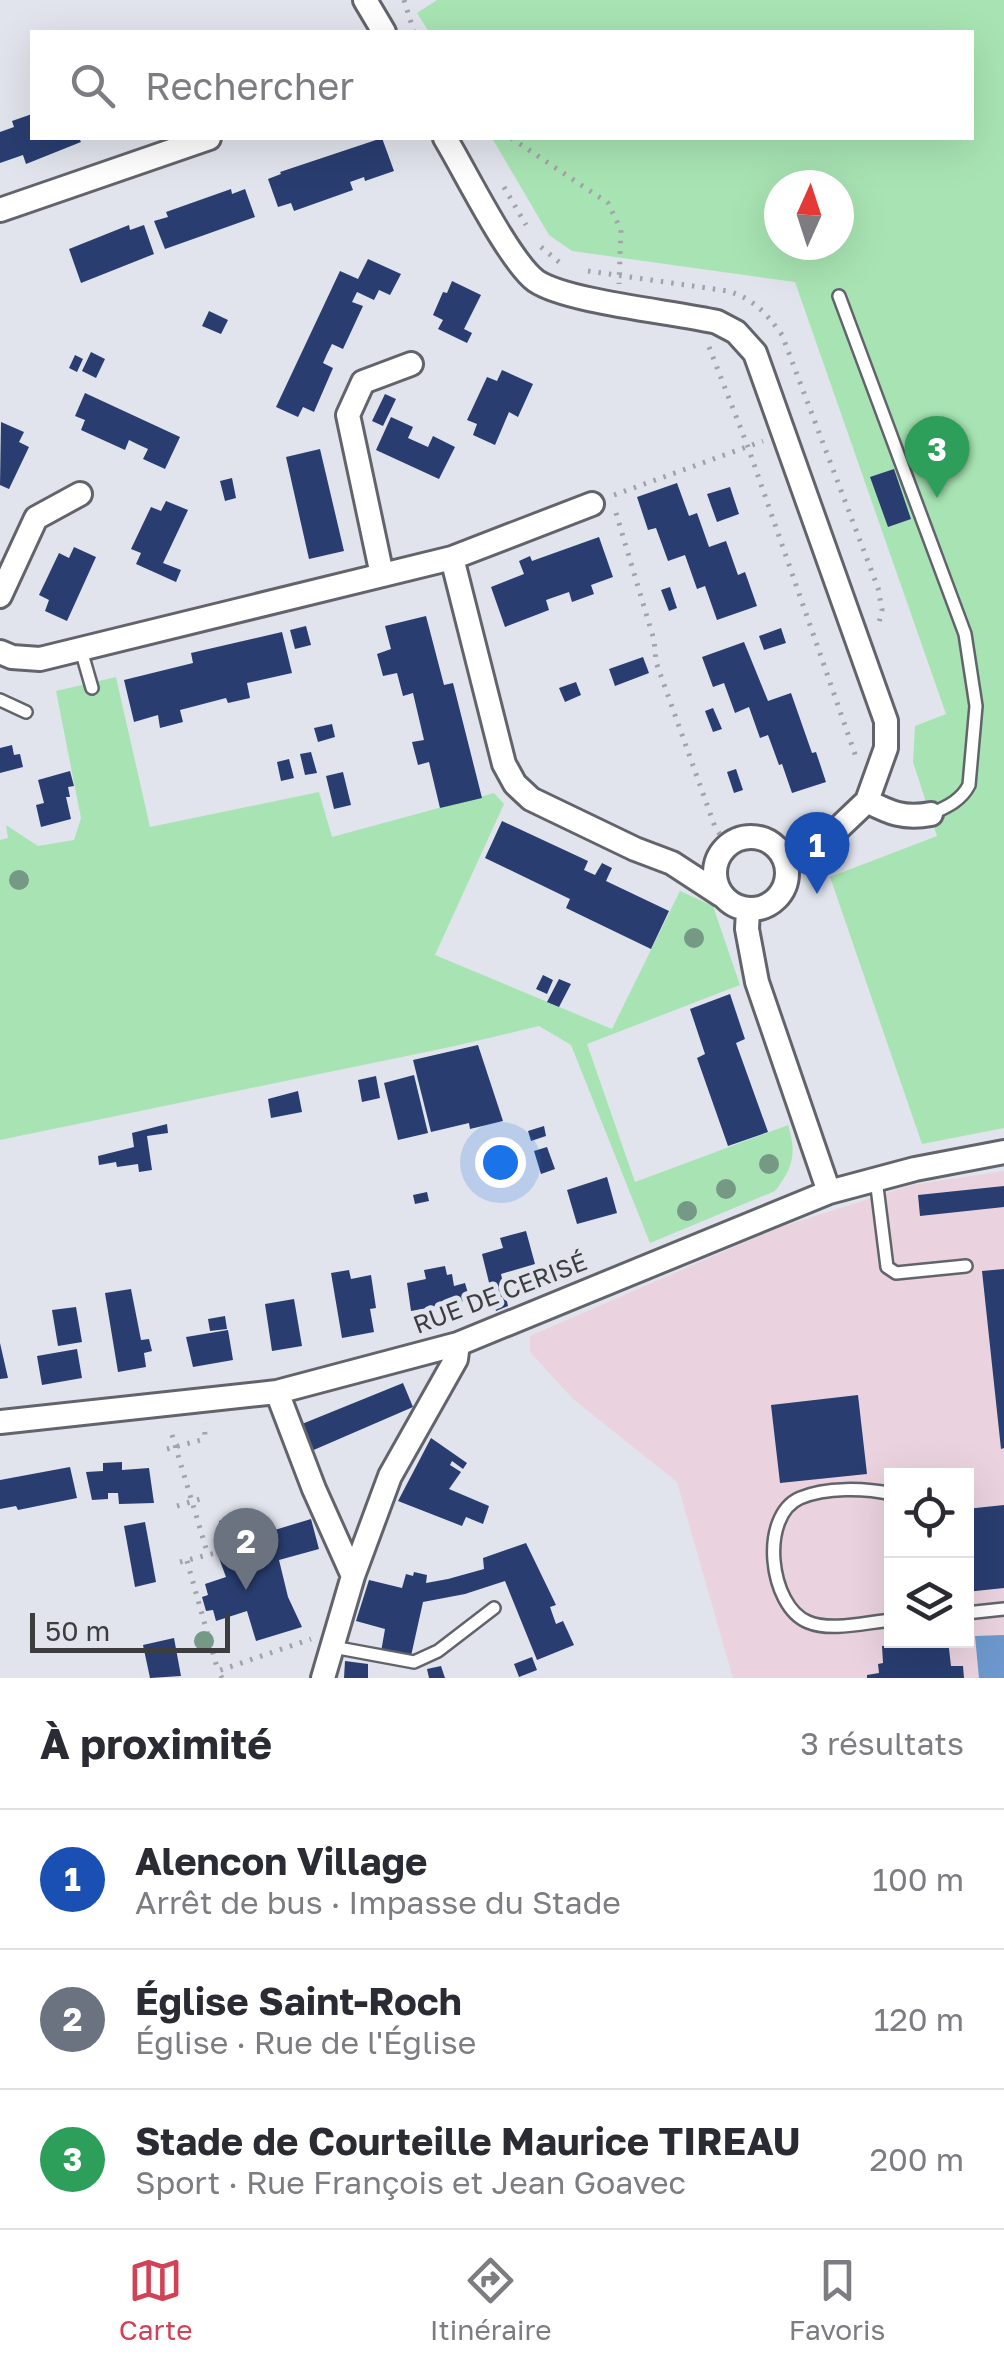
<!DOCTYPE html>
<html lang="fr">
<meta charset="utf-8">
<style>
:root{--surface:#fff;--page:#f7f7f7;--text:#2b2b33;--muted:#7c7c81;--line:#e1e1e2;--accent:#d24256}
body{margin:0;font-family:"Golos Text",sans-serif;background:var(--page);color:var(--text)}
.controls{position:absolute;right:30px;bottom:30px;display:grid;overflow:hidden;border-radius:0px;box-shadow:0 10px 40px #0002}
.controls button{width:90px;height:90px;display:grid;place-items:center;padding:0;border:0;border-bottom:2px solid var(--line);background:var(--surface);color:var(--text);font:50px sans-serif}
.compass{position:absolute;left:764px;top:170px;width:90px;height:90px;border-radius:50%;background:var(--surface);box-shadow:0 10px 40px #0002;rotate:3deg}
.scale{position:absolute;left:30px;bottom:25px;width:200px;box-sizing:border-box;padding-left:10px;border:5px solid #3b3d3f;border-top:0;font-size:28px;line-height:35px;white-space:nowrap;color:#3b3d3f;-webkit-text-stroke:8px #e1e4ec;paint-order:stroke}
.you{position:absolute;left:500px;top:1162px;width:35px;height:35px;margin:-25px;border:8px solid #fff;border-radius:50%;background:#1a73e8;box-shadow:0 0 0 15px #1a73e833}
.badge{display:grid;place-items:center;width:65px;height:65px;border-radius:50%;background:var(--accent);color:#fff;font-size:32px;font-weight:700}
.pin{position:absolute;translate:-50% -82px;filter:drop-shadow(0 2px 5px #0008)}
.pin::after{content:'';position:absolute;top:52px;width:35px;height:30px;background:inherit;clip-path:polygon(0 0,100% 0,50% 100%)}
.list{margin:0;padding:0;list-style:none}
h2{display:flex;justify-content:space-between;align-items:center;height:130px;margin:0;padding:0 40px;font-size:42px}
h2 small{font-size:32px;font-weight:400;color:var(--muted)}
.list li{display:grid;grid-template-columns:65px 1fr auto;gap:30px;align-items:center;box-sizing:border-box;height:140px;padding:0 40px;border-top:2px solid var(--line)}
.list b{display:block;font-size:38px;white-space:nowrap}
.list p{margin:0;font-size:32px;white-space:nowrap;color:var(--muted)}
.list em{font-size:32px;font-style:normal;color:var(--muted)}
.icon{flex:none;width:55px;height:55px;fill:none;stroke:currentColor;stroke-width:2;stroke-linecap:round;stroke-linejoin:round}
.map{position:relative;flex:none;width:1004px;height:1678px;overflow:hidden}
.search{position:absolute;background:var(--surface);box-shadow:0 10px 40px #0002;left:30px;right:30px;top:30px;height:110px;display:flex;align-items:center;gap:25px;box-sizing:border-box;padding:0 35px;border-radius:0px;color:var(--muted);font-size:38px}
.sheet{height:550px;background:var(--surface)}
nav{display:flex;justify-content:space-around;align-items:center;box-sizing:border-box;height:140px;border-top:2px solid var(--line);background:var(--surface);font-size:28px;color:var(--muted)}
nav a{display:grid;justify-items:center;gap:5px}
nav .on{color:var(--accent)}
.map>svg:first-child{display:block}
.industrial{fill:#ead3df;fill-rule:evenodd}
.green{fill:#a8e4b3;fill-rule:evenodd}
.water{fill:#6d98cd}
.building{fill:#293d70}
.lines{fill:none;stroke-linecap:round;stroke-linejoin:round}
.lane-casing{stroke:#61646a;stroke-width:16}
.street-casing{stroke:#61646a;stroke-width:28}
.path{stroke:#a1a3a9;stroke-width:5;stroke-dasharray:2.5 8;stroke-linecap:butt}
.lane{stroke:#fff;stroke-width:11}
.street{stroke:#fff;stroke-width:22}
.tree{fill:#749984}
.labels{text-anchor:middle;stroke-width:10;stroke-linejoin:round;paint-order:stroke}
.street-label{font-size:25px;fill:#3b3d3f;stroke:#e1e4ec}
</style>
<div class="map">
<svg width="1004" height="1678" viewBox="0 0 1004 1678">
<rect width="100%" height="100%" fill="#e1e4ec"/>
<!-- industrial -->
<path class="industrial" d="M1004 1171V1678H733L677 1482 573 1399 530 1352V1336L778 1228 912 1185ZM892 1476H966V1640H892Z"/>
<!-- green -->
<path class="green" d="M437 0H1004V1128L922 1144 830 877 937 836 913 762 915 726 946 714 795 282 572 251 549 235 492 138H972V32H429L417 13ZM779 185H839V245H779Z
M116 677 150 827 319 792 332 837 494 793 504 804 435 955 612 1029 680 891 713 906 740 985 587 1044 635 1182 788 1125C797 1153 793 1168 775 1191L650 1243 571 1045 539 1026 455 1046 0 1140V840L8 838 6 825 38 846 74 840 81 818 56 691Z"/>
<!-- water -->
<path class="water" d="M1004 1635V1678H979L975 1636Z"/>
<!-- building -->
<path class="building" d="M32 114V138H79L81 142 26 164 23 155 0 163V132L14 127 12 121Z
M382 138 394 171 365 181 364 177 350 182 353 190 294 211 291 203 278 207 268 179 281 174 280 172Z
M231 189 232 194 245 189 255 217 165 249 154 221 168 217 166 212Z
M129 225 130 230 144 225 154 254 81 283 69 249Z
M368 259 401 274 390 295 379 290 374 300 357 292 352 302 363 306 343 349 332 344 327 354 323 363 333 368 314 412 303 407 298 417 276 407 340 271 358 279Z
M452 281 481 295 464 329 472 333 467 343 438 329 443 320 433 315 443 292 447 293Z
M209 311 228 320 221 334 202 326Z
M91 352 105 359 96 378 82 371Z
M75 355 83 359 77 372 69 368Z
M502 370 533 384 518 417 509 412 495 445 473 435 477 424 467 420 487 377 497 381Z
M85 393 180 437 165 469 143 459 148 449 137 444 129 440 125 450 81 430 85 420 75 416Z
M385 394 396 399 383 426 372 421Z
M391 417 413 427 408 438 428 447 433 436 455 447 439 479 376 450Z
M1 422 24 432 19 442 29 447 9 489 0 485Z
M320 449 344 551 309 559 286 457Z
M894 469 911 519 888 527 870 477Z
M232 478 236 498 225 501 220 481Z
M677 483 689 516 697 513 709 547 726 541 738 575 745 572 757 606 717 620 705 586 697 589 685 555 668 561 656 528 648 530 637 497Z
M730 487 739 514 717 522 707 494Z
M166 501 188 510 163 563 181 570 176 582 136 564 141 553 131 549 151 507 161 511Z
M599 537 613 577 591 585 594 594 572 602 569 592 546 600 549 610 505 627 491 587 524 574 519 561 530 556 532 561Z
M74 547 96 557 67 621 45 611 49 600 39 595 59 553 69 558Z
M670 587 677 608 669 611 661 590Z
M426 616 444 685 453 683 482 798 440 808 429 762 418 765 412 742 424 740 413 693 403 696 397 673 383 676 377 654 391 649 385 626Z
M306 626 311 645 295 649 290 630Z
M781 628 786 643 764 650 759 636Z
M282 632 292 673 247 683 250 698 228 703 226 698 180 710 183 722 160 728 158 715 134 722 124 680 193 663 191 653Z
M744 642 768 701 791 693 812 753 816 752 826 782 792 793 782 764 779 765 768 735 760 738 749 707 735 713 724 683 713 687 702 657Z
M643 657 649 673 615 686 609 669Z
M576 682 581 695 565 702 559 688Z
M713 708 722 729 713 732 705 711Z
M332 724 335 737 318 742 314 728Z
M12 745 14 755 20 754 23 767 0 773V748Z
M311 752 317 773 305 775 300 754Z
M289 759 294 778 281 781 277 762Z
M736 769 743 790 734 793 727 772Z
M70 771 74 786 68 787 70 797H66L71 819 41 827 36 805 44 803 38 780Z
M343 772 351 805 334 809 326 776Z
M502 821 588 861 584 870 595 875 602 863 612 868 606 881 669 911 651 949 566 908 570 899 485 858Z
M543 975 553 980 547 994 536 989Z
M559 979 571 984 559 1007 547 1002Z
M730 994 745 1039 736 1043 768 1132 728 1146 697 1058 705 1054 690 1009Z
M478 1045 503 1121 470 1129 469 1123 431 1132 413 1060Z
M414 1075 428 1133 398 1140 384 1083Z
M376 1076 380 1098 362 1102 358 1080Z
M298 1091 302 1112 271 1118 268 1099Z
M167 1124 168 1133 147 1136 152 1170 139 1172 138 1164 117 1167 116 1162 99 1165 98 1156 134 1147 132 1133Z
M544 1126 546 1136 531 1141 528 1131Z
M547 1147 555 1169 541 1174 534 1151Z
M607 1177 617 1213 577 1224 567 1190Z
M1004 1186V1207L920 1216 918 1195Z
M427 1192 429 1201 415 1204 413 1195Z
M526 1231 535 1264 501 1274 508 1306 496 1311 482 1254 503 1248 500 1238Z
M445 1266 447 1275 452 1274 454 1286 465 1283 470 1300 411 1311 407 1283 426 1279 424 1270Z
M1004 1269V1448L1001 1449 982 1271Z
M349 1270 351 1279 371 1275 376 1308 370 1309 374 1332 342 1338 331 1273Z
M131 1289 141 1340 149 1339 152 1351 144 1353 146 1367 118 1372 105 1293Z
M294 1299 302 1346 272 1351 265 1304Z
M76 1307 82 1342 58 1346 52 1310Z
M225 1316 227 1329 210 1331 208 1319Z
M228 1330 233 1360 193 1367 186 1337Z
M0 1343 8 1378 0 1379Z
M77 1349 82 1378 42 1385 37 1356Z
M403 1383 413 1407 309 1452 297 1426Z
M858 1395 867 1474 780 1483 771 1405Z
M431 1438 467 1463 463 1469 452 1461 450 1465 461 1472 449 1489 489 1506 483 1524 466 1517 462 1526 398 1501Z
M122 1462V1470L149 1468 154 1503 119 1504 118 1493H108V1499L92 1500 86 1472 103 1471V1463Z
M70 1467 77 1498 18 1510 16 1506 0 1509V1480Z
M1004 1505V1588L966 1592V1509Z
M227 1519 228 1523 242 1520 248 1538 311 1519 319 1549 279 1560 288 1597 302 1627 256 1641 247 1611 216 1621 213 1610 206 1611 202 1597 208 1595 205 1584 226 1577 219 1558 230 1554 219 1521Z
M145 1522 156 1582 135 1587 124 1526Z
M526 1543 556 1605 550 1607 556 1624 563 1621 574 1645 537 1660 505 1581 465 1594 423 1602 411 1656 381 1652 385 1629 356 1621 369 1580 402 1588 406 1574 413 1576 414 1572 427 1575 426 1583 448 1579 484 1569 483 1558Z
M174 1638 181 1676 150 1678 143 1645Z
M948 1640 951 1666H963L964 1678H867V1675L879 1673 878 1664 883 1663 882 1646Z
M532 1657 537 1670 519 1677 514 1664Z
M345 1661 368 1664V1678H344Z
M441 1666 445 1678H429L427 1669Z"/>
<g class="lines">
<!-- lane casing -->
<g class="lane-casing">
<path id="lane" d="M839 296 965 634 976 706 969 785C961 801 946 807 931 814
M81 650 92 688
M0 700 26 712
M876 1179 887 1267 896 1273 966 1266
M892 1494C865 1488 826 1487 800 1498 759 1516 769 1606 808 1622 831 1632 867 1622 892 1620
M966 1613 1004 1609
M333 1647 414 1662 438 1651 494 1608"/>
</g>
<!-- street casing -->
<g class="street-casing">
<path id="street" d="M365 0 384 32
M445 138C465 171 509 261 536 281 567 302 674 312 717 322L736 332 755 353 886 721V748L867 801
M0 210 209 138
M452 558 504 764 515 784 531 799 635 849 672 863 721 895
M382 575 348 415 363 382 411 364
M0 596 36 518 80 494
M0 652 12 657 40 659 452 558 592 504
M715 873a36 36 0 1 1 72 0a36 36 0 1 1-72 0Z
M785 859 825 841 867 801C890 813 904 819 931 814
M748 910 747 929 757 982 829 1192
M277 1392 314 1489 353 1576
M0 1422 277 1392 458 1344 829 1192 915 1169 1004 1152
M323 1678 353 1576 390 1476 456 1359 458 1344"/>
</g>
<!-- path -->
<path class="path" d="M404 0 414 32
M511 138 608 203 621 230 619 284
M504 187 526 225
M541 247 559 262
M588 271 728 291C754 299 766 313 782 335L878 588 882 610 878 627
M709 347 748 447 857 760
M614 495 763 441
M616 513 654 640 656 662 715 827 727 845
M172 1435 208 1555
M167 1449 201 1440 205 1435 204 1424
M177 1506 207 1497
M187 1561 218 1671
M180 1562 223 1551
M222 1678 218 1671 311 1639"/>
<!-- lane -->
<use href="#lane" class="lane"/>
<!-- street -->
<use href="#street" class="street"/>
</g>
<!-- trees -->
<g class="tree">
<circle cx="19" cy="880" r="10"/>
<circle cx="694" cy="938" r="10"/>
<circle cx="769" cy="1164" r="10"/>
<circle cx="726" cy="1189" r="10"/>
<circle cx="687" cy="1211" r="10"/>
<circle cx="204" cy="1641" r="10"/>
</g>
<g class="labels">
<!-- street labels -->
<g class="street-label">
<text transform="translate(500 1293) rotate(-21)" y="9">RUE DE CERISÉ</text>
</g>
</g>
</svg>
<div class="controls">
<button><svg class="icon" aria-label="locate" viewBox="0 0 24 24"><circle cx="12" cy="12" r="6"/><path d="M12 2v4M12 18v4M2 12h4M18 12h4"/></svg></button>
<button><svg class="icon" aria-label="layers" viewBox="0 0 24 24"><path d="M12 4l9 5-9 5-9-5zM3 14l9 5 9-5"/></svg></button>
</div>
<svg class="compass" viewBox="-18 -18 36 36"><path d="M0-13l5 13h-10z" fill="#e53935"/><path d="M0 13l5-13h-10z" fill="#7c7c81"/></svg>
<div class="scale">50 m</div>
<div class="you"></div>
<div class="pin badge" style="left:817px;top:894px;background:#1a4fb4">1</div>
<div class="pin badge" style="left:246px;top:1590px;background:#6b7280">2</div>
<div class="pin badge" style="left:937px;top:498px;background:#2e9e5b">3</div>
<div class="search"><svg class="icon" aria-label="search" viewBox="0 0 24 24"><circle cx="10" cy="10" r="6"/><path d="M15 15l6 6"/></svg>Rechercher</div>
</div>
<section class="sheet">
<h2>À proximité<small>3 résultats</small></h2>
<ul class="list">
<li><span class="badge" style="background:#1a4fb4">1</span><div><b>Alencon Village</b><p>Arrêt de bus · Impasse du Stade</p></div><em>100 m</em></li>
<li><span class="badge" style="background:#6b7280">2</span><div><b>Église Saint-Roch</b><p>Église · Rue de l'Église</p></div><em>120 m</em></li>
<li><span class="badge" style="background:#2e9e5b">3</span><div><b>Stade de Courteille Maurice TIREAU</b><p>Sport · Rue François et Jean Goavec</p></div><em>200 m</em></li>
</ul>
</section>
<nav>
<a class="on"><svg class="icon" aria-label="map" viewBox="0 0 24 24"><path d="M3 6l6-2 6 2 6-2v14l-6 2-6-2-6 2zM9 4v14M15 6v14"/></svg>Carte</a>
<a><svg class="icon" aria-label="directions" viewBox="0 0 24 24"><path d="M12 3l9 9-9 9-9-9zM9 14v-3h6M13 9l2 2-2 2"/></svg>Itinéraire</a>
<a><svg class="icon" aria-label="saved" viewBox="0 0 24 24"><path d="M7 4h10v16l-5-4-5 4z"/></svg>Favoris</a>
</nav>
